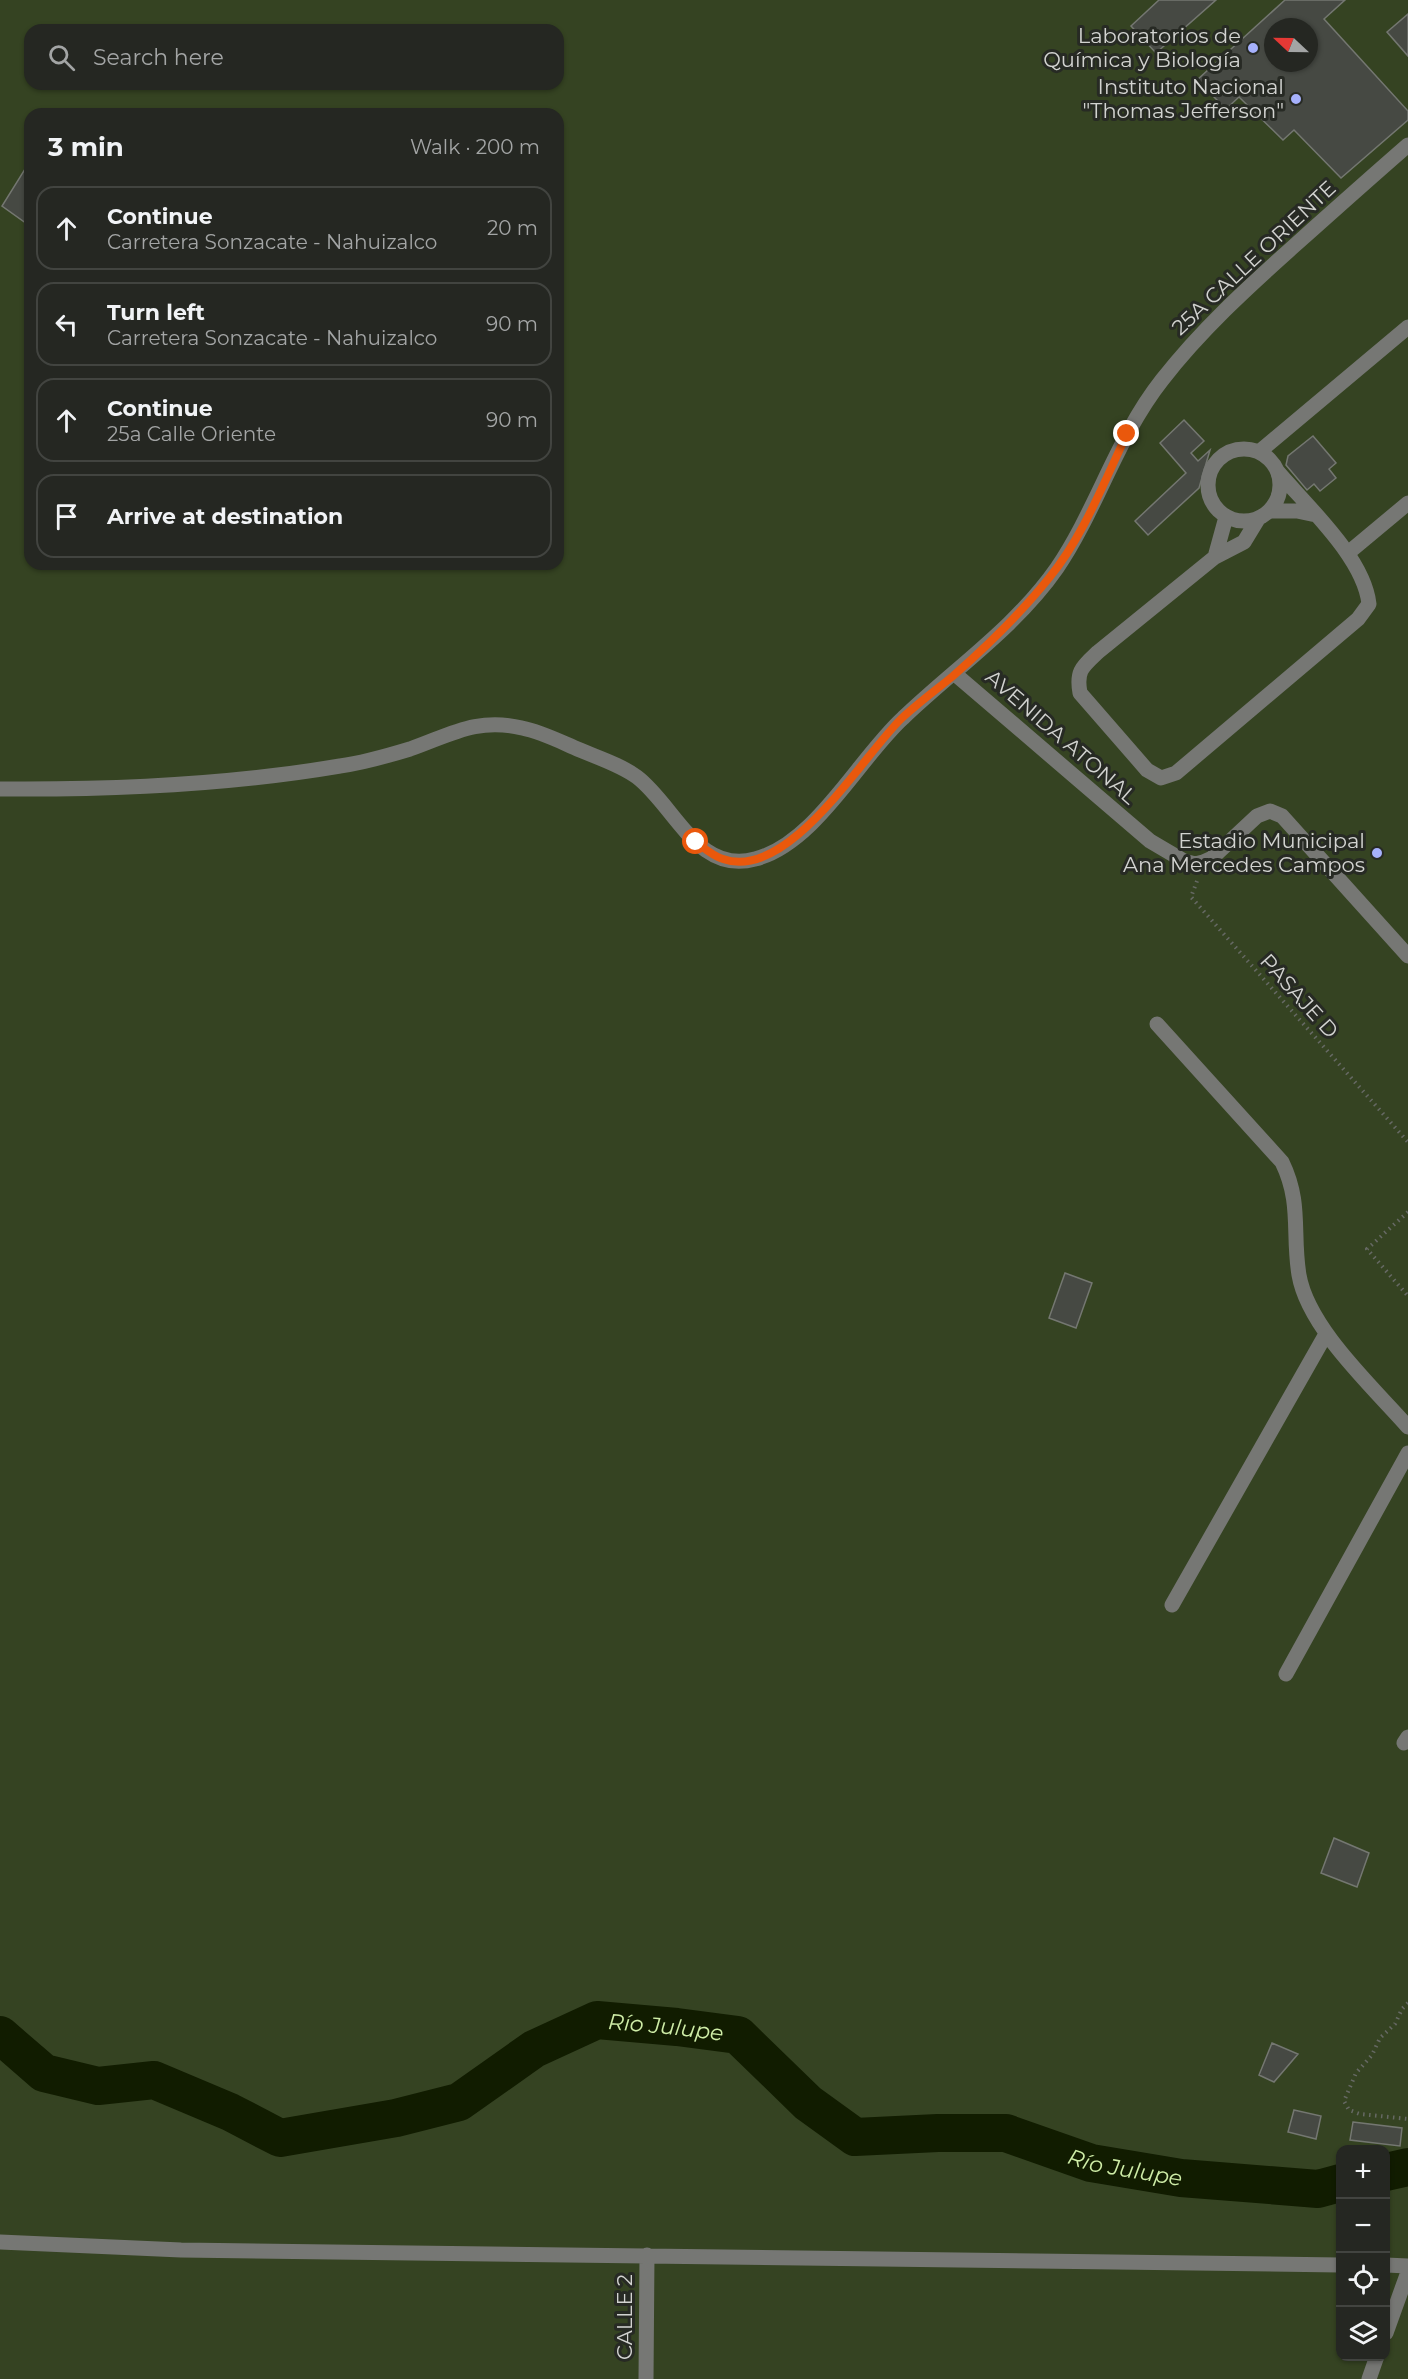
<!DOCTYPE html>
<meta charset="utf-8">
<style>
:root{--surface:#252722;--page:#2d2f2a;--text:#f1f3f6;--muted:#a3a5a5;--line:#424440}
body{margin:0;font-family:Montserrat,sans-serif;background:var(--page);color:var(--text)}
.controls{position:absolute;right:18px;bottom:18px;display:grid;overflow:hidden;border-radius:12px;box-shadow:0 2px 4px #0004}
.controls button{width:54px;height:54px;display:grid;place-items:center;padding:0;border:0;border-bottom:2px solid var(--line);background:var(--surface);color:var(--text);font:30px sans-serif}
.compass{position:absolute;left:1264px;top:18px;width:54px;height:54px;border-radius:50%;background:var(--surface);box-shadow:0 2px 4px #0004;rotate:292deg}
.stop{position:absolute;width:18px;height:18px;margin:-14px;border:4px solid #ea580c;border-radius:50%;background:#fff}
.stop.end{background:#ea580c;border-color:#fff;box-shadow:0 2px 6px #0008}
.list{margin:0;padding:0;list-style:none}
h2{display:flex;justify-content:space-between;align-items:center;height:78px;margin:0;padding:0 24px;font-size:26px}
h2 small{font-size:20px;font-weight:400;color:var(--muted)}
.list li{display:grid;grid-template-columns:39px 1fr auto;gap:18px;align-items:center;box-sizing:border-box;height:84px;margin:0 12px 12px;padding:0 12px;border:2px solid var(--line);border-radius:18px}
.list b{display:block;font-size:22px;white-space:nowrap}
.list p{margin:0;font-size:20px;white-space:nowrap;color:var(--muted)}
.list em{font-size:20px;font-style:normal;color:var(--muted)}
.icon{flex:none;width:33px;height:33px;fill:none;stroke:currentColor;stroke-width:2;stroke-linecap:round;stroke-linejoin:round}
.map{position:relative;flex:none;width:1408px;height:2379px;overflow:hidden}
.search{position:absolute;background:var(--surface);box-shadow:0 2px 4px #0004;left:24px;top:24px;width:540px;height:66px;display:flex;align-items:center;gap:15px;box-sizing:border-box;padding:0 21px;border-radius:18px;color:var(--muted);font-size:22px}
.panel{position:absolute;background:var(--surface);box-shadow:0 2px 4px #0004;left:24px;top:108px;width:540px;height:462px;border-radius:18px}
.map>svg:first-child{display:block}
.green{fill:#354322;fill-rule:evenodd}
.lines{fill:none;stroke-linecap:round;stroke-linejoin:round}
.river{stroke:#111c00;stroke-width:38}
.building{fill:#464943;stroke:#747771;stroke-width:1.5;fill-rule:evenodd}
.path{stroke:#666964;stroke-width:4;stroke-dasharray:1.5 4.5;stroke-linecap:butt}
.minor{stroke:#767774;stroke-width:15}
.route{stroke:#ea580c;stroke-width:8}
.poi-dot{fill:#a6b1fc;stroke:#272a24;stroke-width:2}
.labels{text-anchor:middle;stroke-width:6;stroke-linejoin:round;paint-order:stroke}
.poi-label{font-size:21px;fill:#d2d3d0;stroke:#272a24;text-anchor:end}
.street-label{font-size:21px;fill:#d2d3d0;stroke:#272a24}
.water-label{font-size:22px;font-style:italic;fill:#cfeda7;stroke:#272a24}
</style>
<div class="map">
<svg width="1408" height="2379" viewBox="0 0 1408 2379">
<rect width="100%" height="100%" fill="#31342e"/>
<!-- green -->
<path class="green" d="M0 0H1408V2379H0ZM1273 27H1309V63H1273ZM30 30H558V84H30ZM30 114H558V564H30ZM1340 2150H1386V2356H1340Z"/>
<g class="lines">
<!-- river -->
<g class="river">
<path id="s1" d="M0 2035 44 2073 98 2086 154 2080 230 2112 280 2138 396 2118 459 2102 534 2049 597 2020 677 2027 738 2035 808 2103 855 2137 938 2133H1006L1091 2163 1181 2178 1318 2189 1340 2183"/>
<path d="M1386 2172 1408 2167"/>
</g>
</g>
<!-- building -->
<path class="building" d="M1159 0H1216L1156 53 1131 26Z
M1285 0H1345L1324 19 1408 111V120L1341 178 1294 130 1283 140 1239 97 1226 109 1197 80ZM1273 27H1309V63H1273Z
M1408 14V56L1387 32Z
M30 161V226L2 206Z
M1184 420 1204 441 1191 453 1198 461 1210 450 1199 488 1148 535 1135 521 1186 473 1160 443Z
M1313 436 1336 463 1329 469 1336 478 1320 491 1314 484 1307 490 1286 465 1288 456Z
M1065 1273 1092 1283 1076 1328 1049 1318Z
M1334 1838 1369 1853 1357 1887 1321 1873Z
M1272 2043 1298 2054 1274 2082 1259 2075Z
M1294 2110 1321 2116 1316 2139 1288 2132Z
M1353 2122 1402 2128 1400 2146 1350 2140Z"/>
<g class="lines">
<!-- path -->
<path class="path" d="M1197 881 1191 897 1408 1142
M1408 1212 1367 1249 1408 1296
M1408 2003 1402 2009 1395 2024 1380 2038 1372 2055 1356 2073 1344 2101 1349 2110 1360 2114 1408 2119"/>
<!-- minor -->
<path class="minor" d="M1208 485a36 36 0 1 1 72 0a36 36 0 1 1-72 0Z
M1259 452 1408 327
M1269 511H1297L1316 515
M1258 519 1244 542 1215 557 1098 652C1082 667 1076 671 1080 693L1147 770 1161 778 1176 773 1358 619 1369 604C1364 558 1308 507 1278 472
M1348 553 1408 503
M1215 557 1226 517
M955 674 1150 841 1184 861 1195 864 1203 862 1212 858 1257 816 1270 811 1282 816 1408 956
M0 789C114 790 228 785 340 766 363 763 387 756 410 749 450 735 477 717 522 728 542 732 561 742 580 750 599 758 621 765 637 777 674 805 698 875 755 859 815 844 859 758 903 718 954 669 1016 627 1057 568 1097 509 1117 437 1162 380 1201 330 1247 288 1294 246 1332 212 1370 178 1408 145
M1157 1024 1282 1162C1302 1203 1292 1233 1299 1275 1308 1328 1373 1387 1408 1427
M1172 1605 1326 1334
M1286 1674 1408 1453
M1404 1743 1408 1737
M0 2242 181 2250 1340 2265
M1386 2265 1408 2266
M1386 2333 1408 2272
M646 2379 647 2255
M1369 2379 1377 2356"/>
</g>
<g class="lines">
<!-- route -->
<path class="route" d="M696 842C704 848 713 856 723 859 788 882 862 757 901 719 917 704 936 690 953 676 987 646 1021 613 1049 578 1083 537 1104 482 1127 434"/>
</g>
<!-- markers -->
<g class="poi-dot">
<circle cx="1253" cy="48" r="6"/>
<circle cx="1296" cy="99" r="6"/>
<circle cx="1377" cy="853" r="6"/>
</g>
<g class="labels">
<!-- poi labels -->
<g class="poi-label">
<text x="1241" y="43">Laboratorios de<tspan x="1241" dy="24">Química y Biología</tspan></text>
<text x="1284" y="94">Instituto Nacional<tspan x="1284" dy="24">"Thomas Jefferson"</tspan></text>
<text x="1365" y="848">Estadio Municipal<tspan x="1365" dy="24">Ana Mercedes Campos</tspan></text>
</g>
<!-- street labels -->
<g class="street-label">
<text transform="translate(1254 258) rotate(-43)" y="7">25A CALLE ORIENTE</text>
<text transform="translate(1061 737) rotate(41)" y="7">AVENIDA ATONAL</text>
<text transform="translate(1299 996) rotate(48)" y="7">PASAJE D</text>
<text transform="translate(625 2317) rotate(-90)" y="7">CALLE 2</text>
</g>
<!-- water labels -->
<g class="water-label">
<text dy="8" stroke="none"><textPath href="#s1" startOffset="722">Río Julupe</textPath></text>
<text dy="8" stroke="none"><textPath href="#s1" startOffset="1226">Río Julupe</textPath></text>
</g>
</g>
</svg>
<div class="controls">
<button>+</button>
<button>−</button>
<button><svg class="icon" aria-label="locate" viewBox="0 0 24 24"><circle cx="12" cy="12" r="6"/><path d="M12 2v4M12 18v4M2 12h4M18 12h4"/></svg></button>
<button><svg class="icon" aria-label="layers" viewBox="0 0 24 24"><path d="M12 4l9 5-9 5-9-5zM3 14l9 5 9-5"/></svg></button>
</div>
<svg class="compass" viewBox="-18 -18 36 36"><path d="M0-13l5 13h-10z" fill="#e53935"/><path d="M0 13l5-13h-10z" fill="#a3a5a5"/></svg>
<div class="stop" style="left:696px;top:842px"></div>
<div class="stop end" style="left:1127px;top:434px"></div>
<div class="search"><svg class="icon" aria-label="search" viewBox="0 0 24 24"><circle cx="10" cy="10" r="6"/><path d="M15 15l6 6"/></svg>Search here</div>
<section class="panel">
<h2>3 min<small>Walk · 200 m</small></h2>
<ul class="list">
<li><svg class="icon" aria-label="ahead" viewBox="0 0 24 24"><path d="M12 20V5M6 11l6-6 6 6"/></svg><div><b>Continue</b><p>Carretera Sonzacate - Nahuizalco</p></div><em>20 m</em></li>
<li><svg class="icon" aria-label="left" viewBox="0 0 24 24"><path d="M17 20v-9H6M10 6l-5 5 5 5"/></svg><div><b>Turn left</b><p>Carretera Sonzacate - Nahuizalco</p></div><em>90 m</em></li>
<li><svg class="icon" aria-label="ahead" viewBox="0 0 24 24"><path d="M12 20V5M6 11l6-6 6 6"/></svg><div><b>Continue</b><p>25a Calle Oriente</p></div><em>90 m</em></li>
<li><svg class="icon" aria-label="arrive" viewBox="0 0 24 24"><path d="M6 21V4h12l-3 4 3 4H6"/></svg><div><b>Arrive at destination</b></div></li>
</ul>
</section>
</div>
